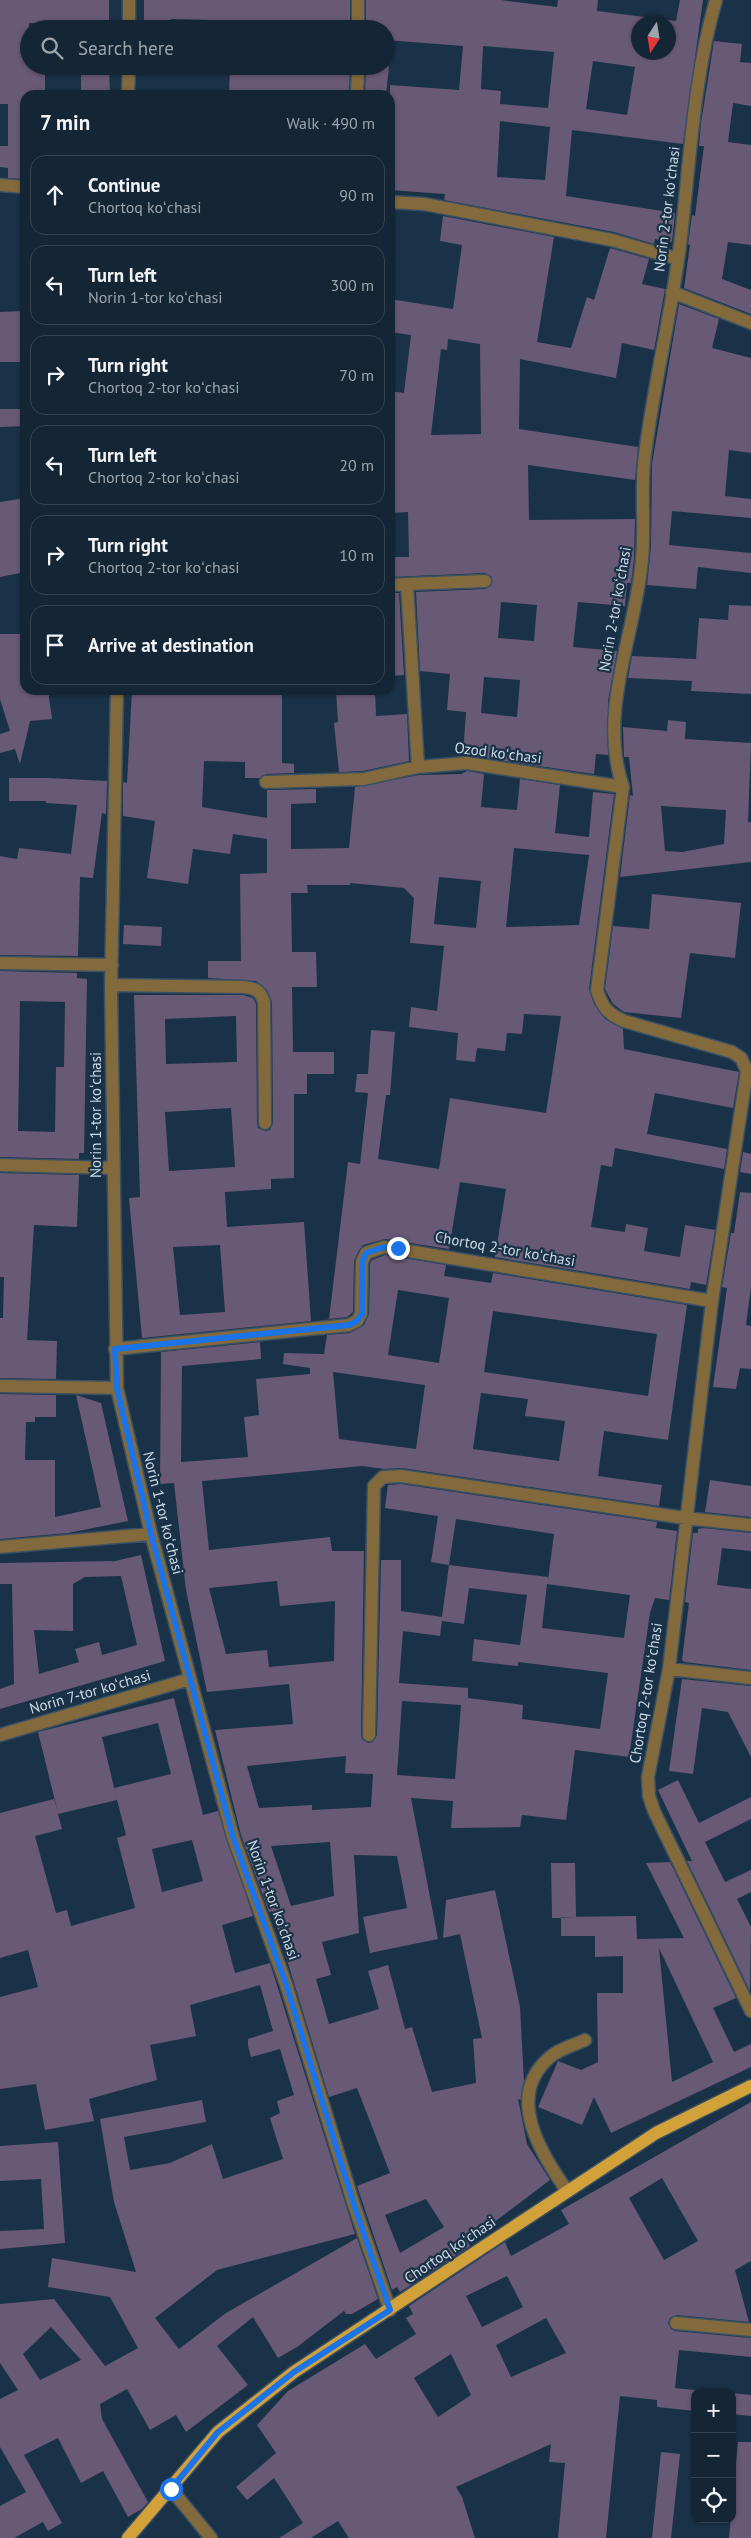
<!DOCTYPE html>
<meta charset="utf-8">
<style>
:root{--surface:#142635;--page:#213241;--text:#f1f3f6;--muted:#9da5ad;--line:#334350}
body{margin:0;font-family:"PT Sans",sans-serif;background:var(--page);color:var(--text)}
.controls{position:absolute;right:15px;bottom:15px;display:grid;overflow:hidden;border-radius:10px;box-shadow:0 1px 4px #0004}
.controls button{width:45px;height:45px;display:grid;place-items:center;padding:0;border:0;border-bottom:1px solid var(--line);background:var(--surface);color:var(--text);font:25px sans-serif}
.compass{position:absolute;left:631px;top:15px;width:45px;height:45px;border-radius:50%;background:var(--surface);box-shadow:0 1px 4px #0004;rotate:192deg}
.stop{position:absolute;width:15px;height:15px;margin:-11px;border:4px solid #1a73e8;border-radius:50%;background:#fff}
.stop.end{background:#1a73e8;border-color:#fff;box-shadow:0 1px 5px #0008}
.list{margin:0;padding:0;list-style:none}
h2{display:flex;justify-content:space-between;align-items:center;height:65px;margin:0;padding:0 20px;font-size:21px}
h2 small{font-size:16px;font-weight:400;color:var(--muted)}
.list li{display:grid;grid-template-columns:32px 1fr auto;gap:15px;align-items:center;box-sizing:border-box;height:80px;margin:0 10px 10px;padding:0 10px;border:1px solid var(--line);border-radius:15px}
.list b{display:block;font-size:19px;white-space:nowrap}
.list p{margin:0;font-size:16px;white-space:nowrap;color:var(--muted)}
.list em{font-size:16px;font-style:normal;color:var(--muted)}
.icon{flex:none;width:28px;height:28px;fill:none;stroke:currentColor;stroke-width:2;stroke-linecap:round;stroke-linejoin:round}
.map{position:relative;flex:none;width:751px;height:2538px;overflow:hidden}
.search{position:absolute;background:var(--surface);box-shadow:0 1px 4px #0004;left:20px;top:20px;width:375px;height:55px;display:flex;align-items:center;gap:12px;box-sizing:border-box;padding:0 18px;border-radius:28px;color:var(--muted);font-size:19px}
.panel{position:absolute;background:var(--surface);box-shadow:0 1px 4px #0004;left:20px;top:90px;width:375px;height:605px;border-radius:15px}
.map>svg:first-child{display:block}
.building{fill:#685976;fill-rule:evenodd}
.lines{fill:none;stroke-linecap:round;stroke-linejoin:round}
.minor-casing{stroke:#3a5064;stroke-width:15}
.major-casing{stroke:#3a5064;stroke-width:15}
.minor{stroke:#826a3d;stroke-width:12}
.major{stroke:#d3a13a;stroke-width:12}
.route{stroke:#1a73e8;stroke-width:6}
.labels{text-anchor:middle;stroke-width:4.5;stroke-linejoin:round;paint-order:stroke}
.street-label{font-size:15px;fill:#ccdae8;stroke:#1a3247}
</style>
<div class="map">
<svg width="751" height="2538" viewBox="0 0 751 2538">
<rect width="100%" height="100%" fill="#1a3247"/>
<!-- building -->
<path class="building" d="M0 0H109V29H81V23H29V66H45V95H25V179L8 178V168L0 167V146H8V104H0Z
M144 0H350V29H210V20L171 19V29H144Z
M366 0H501L557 7 558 0H598L597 11 676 21 680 0H703L683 144 572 130 566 196 675 213 672 242 655 239 654 244 614 232 444 200 445 194 390 190V85L459 90 463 46 386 40V29H366ZM638 22H668V52H638ZM483 46 554 52 548 108 500 104 501 91 481 89ZM593 61 635 67 627 115 586 109ZM500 121 550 127 545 180 497 177Z
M714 41 742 44 740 62 751 63V106L733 103 728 142 751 145V245L728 242 722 279 751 290V314L684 288 690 245 688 244 692 215 695 216 704 146H699L701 123Z
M81 66H109L110 95H81Z
M230 66H350L349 95H229Z
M366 66H389L386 95H365Z
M443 216 554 237 537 342 571 348 587 297 594 300 610 248 649 259 642 284 665 289 654 350 622 343 616 378 520 359 519 429 638 447 635 480 528 465 529 520 635 519 634 558 631 583H627L625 606 578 602 573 647 617 651 608 701V755L596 754 594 774 463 755 466 712 447 710 450 674 420 671 416 592 486 589 492 584V577L485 573 390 577V557H409L408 512 390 513V391L404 393 411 335 390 332V299L453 309 462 245 440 241ZM448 339 480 344 481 434 431 435 441 349 447 350ZM501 602 537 605 534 641 498 638ZM484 677 520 680 517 717 481 713Z
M679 304 719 319 712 348 751 358V453L729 450 725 496 751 499V518L672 511 669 545 751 553V573L698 567 696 589 647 585 651 547 652 464Z
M25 311V362H0V312Z
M0 409H25V426L0 427Z
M25 498V572L0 577V502Z
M390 593H399L404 675 390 676Z
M729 605 751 606V694L691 691 692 681 628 678 632 656 696 659 699 618 728 620Z
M0 634H25V690H48L52 719 30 721 20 764 15 749 0 753V734L10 731 0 699Z
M132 690H282V763L294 764V773L266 774 259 778H245V762L204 761 202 807 267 818V790L316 789V803L291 804V849L349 848 355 787 419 775 461 774 467 771 484 774 481 807 517 810 520 779 560 785 555 833 589 837 593 792 614 794 589 989 594 1004 605 1019 623 1029 624 1049 739 1072 733 1108 655 1093 647 1134 727 1149 724 1169 615 1148 612 1167 601 1165 591 1227 625 1232 626 1224 648 1228 644 1251 680 1257 685 1225 715 1230 706 1285 691 1282 690 1289 495 1257 506 1189 460 1182 449 1249 385 1239 363 1245 359 1250 354 1261 353 1312 347 1317 329 1319 348 1162 360 1164 368 1093 355 1092 357 1074H368L371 1030 395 1032 390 1095H386L378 1159 439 1169 450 1098 546 1113 561 1016 524 1014 522 1034 507 1033 505 1051 477 1048 475 1062 456 1060 458 1033 409 1027 411 1007 437 1011 444 946 410 943 414 898 404 888 350 883V885H307L308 893H291L292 952H316L317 987H292L293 1052H334V1074H307V1094H294V1178L271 1179V1189L225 1192 227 1227 304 1222 311 1321 142 1338 129 1198 140 1197 134 995H243L253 998 256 1004 257 1123 258 1128 265 1131 270 1130 273 1123 272 1002 267 990 256 981 208 978V961H241L240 874 267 873V839L233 834 230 854 193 849 188 884 147 878 155 821 123 816V782L127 783ZM514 848 589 855 579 925 506 927ZM439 877 481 881 476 928 434 924ZM236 1016 237 1062 166 1064 165 1019ZM231 1108 235 1167 169 1171 165 1112ZM220 1245 225 1312 180 1315 173 1247Z
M336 690H375L376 716 407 714 409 761 363 771 339 772 334 723 338 722Z
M668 720 686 722 685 739 751 743 748 822H751V862L620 877 630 795 633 796 629 757H624L623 727 667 731ZM661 806 726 810 724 844 682 852 665 851Z
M9 778H48L107 781 106 814 102 813 93 878 80 877 78 956 0 955V856L17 859 19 848 71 854 77 805 46 803V801H9Z
M652 894 741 903 735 958 690 953 681 1018 624 1012 613 1004 605 989 613 926 649 929Z
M124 925 162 927 161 946 123 944Z
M0 971 77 973V978L87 979 84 1153H79V1159L0 1157ZM20 1001 65 1002 64 1067H56L55 1132 18 1131Z
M743 1152 751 1154V1174L740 1172Z
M0 1173 79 1175 77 1227 34 1225 27 1340 57 1341 56 1379 0 1378V1318H3L4 1277H0Z
M740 1192 751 1193V1287L746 1325 751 1326V1369L740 1368 736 1389 713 1387 727 1288 722 1287 731 1233H734Z
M385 1255 446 1265 444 1276 491 1283 493 1273 687 1305 668 1440 604 1431 598 1476 662 1485 659 1506 402 1468 384 1469 362 1466 202 1481 209 1550 330 1537 332 1551H364L361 1735 362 1739 368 1743 373 1742 377 1735 381 1560H401V1611L442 1617 449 1565 431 1562 438 1516 385 1508 388 1485 401 1484 657 1522 656 1528 677 1531 669 1600 655 1598 650 1613 629 1757 575 1750 566 1820 522 1815 520 1827 451 1828 453 1801 411 1798 438 1939 370 1953 363 1917 407 1908 397 1856 354 1855 359 1933 322 1942 331 1975 316 1979 329 2024 379 2009 368 1971 388 1965 405 2029 412 2027 432 2092 476 2083 473 2039 482 2038 460 1934 443 1938 446 1900 495 1890 520 2007 524 2082 521 2100 518 2099 527 2144 550 2180 468 2242 470 2246 400 2292 397 2287 392 2290 357 2186 390 2173 357 2088 329 2097 272 1911 269 1912 241 1835 215 1730 293 1724 289 1684 207 1692 186 1590 174 1483 160 1484 161 1352 260 1342 261 1359 182 1366 181 1462 248 1457 244 1417 259 1415 256 1379 310 1374V1368L283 1364 284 1353 324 1354 327 1335 350 1333 364 1325 369 1314 370 1264 372 1260ZM398 1290 449 1298 439 1363 388 1355ZM493 1311 657 1334 648 1396 484 1372ZM333 1372 425 1385 416 1449 339 1439ZM481 1393 528 1399 525 1416 565 1421 559 1461 473 1449ZM456 1519 554 1534 548 1580V1577L449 1565ZM277 1581 280 1606 335 1601 334 1661 269 1667 267 1650 226 1654 209 1588ZM547 1584 630 1595 624 1638 542 1628ZM469 1588 527 1595 520 1645 474 1639 472 1661 518 1666V1662L608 1673 600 1729 522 1719 523 1705 468 1698V1688L399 1683 403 1631 440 1636 442 1621 464 1624ZM402 1701 461 1705 455 1779 397 1775ZM346 1756 345 1773 373 1774 371 1807 312 1810V1805L259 1808 247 1766ZM330 1842 334 1896 291 1906 271 1846ZM426 2199 444 2227 400 2253 385 2215Z
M0 1394 56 1395V1417H35V1422H26L25 1460H55V1517L101 1507 76 1395 101 1403 128 1521 68 1533 0 1539Z
M710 1480 751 1486V1517L705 1512Z
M703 1528 751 1533V1551L722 1548 717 1585 751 1589V1670L684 1662 682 1660 689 1603 685 1602 693 1533H698V1529Z
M141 1555 165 1661 0 1709V1689L14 1684 12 1584H0V1563L113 1561 111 1562ZM121 1576 137 1645 102 1655 99 1642 75 1649 79 1662 39 1674 34 1630 73 1631V1584L85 1577Z
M682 1679 751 1686V1757L728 1712 702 1708 693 1774 669 1771Z
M174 1698 203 1815 218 1811 253 1916 222 1925 235 1973 270 1963 355 2234 217 2270 155 2318 179 2349 226 2313 357 2238 378 2299 352 2314H346L344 2311 297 2347 278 2358 253 2317 217 2346 248 2385 186 2432 176 2415 150 2430 127 2389 100 2404 102 2419 148 2502 142 2509 128 2517 103 2471 81 2483 58 2438 24 2455 62 2523 48 2531 43 2522 14 2538H0V2506L26 2492 0 2447V2399L18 2390 0 2363V2304L54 2299 105 2366 138 2348 110 2297 48 2287 52 2258 136 2272 114 2202 100 2119 202 2100 206 2122 124 2137 130 2170 170 2163 212 2144 223 2179 283 2159 270 2118 280 2113 277 2101 294 2095 280 2049 251 2057 248 2046V2039L273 2031 260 1985 190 2005 196 2036 150 2045 157 2080 89 2099 94 2121 45 2130 36 2084 0 2089V1997L38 1987 28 1950 0 1958V1813L54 1799 58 1813 38 1732ZM158 1723 171 1774 114 1788 126 1835 117 1838 135 1908 71 1926 67 1910 56 1913 35 1836 62 1829 58 1814 117 1800 102 1737ZM192 1840 203 1881 162 1892 152 1849ZM51 2327 81 2360 40 2380 23 2354Z
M678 1780 699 1823 751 1797V1819L705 1842 725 1882 751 1870V1892L737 1899 751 1927 750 1991 687 1861H692L658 1790Z
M670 1862 736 1998 713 2008 734 2052 751 2044V2067L611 2133 594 2097 582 2125 538 2107 558 2061 581 2070 598 2062 597 1993H623V1956L595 1957V1936H561V1917L636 1916 637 1939 684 1938 646 1863ZM659 1948 713 2062 672 2082Z
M551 1863H575L576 1917 552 1918Z
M751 2102V2261L735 2270 749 2322 677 2315 670 2318 668 2323 671 2329 675 2331 751 2338V2357L679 2350 675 2388 695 2390V2411L657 2407V2400L620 2396 606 2538H558L565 2463 549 2462 551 2444 456 2487 462 2497 475 2538H349L338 2521 311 2538H279L303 2523 274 2478 247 2500 236 2487 276 2453 257 2425 288 2391 365 2344 376 2359 416 2334 406 2318 413 2314 409 2306 505 2242 511 2256 569 2224 561 2210ZM662 2178 698 2241 664 2260 629 2198ZM507 2276 523 2307 482 2327 466 2296ZM546 2318 566 2353 511 2377 496 2345ZM451 2354 471 2395 438 2417 414 2378Z
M58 2142 65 2243 0 2249V2231L44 2229 41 2179 0 2181V2146Z
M732 2393 751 2395V2416L732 2414Z
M738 2442H751V2538H729Z
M661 2452 680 2454 671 2538H652Z"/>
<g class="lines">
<!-- minor casing -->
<g class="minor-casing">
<path id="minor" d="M716 0C693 79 690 164 680 245 671 318 652 390 644 463 641 494 645 527 642 559 636 634 597 711 623 787L597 990C602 1007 608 1014 624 1021L732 1052 741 1058 747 1071 712 1301 669 1669 648 1777 649 1796 654 1811 751 2011
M129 29V0
M358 29V0
M128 95 129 66
M357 95 358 66
M0 185 25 187
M390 202 424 204 612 240 678 259
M672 292 751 323
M407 584 485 581
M390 585 407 584 418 767 467 763 623 787
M117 690 111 985 117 1388 151 1534 233 1837 286 1984 354 2205 390 2310
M266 782 364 779 418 767
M0 963 112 965
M111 985 243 987C255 988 260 990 264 1002L265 1123
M0 1165 113 1168
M115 1349 349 1325 357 1321 361 1314 362 1262 366 1253 384 1247 712 1301
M0 1386 117 1388
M0 1547 151 1534
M669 1669 751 1678
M0 1735 190 1679
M369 1735 374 1486 383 1477 401 1476 685 1518 751 1525
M567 2191C541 2153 504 2096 550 2057 559 2049 574 2045 585 2040
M676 2323 751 2330
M171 2489 211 2538"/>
</g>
<!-- major casing -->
<g class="major-casing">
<path id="major" d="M128 2538 218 2432 294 2372 656 2133 751 2086"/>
</g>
<!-- minor -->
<use href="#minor" class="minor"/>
<!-- major -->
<use href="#major" class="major"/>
</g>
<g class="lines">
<!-- route -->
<path class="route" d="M171 2489 218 2432 294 2372 390 2310 354 2205 286 1984 233 1837 151 1534 117 1388 115 1349 349 1325 357 1321 362 1314V1262L366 1253 384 1247 398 1248"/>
</g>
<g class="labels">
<!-- street labels -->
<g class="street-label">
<text transform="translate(667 209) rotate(-83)" y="5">Norin 2-tor koʻchasi</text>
<text transform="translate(615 609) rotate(-80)" y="5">Norin 2-tor koʻchasi</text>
<text transform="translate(498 753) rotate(7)" y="5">Ozod koʻchasi</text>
<text transform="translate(96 1115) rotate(-90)" y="5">Norin 1-tor koʻchasi</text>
<text transform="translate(505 1249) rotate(10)" y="5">Chortoq 2-tor koʻchasi</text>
<text transform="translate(163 1513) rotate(76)" y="5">Norin 1-tor koʻchasi</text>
<text transform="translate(90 1692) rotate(-16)" y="5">Norin 7-tor koʻchasi</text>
<text transform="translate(646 1693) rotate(-81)" y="5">Chortoq 2-tor koʻchasi</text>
<text transform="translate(273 1900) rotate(70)" y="5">Norin 1-tor koʻchasi</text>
<text transform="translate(450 2250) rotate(-34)" y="5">Chortoq koʻchasi</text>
</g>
</g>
</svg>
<div class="controls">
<button>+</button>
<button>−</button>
<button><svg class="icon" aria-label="locate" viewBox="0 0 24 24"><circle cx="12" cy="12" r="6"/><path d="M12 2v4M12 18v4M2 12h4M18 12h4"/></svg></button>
</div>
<svg class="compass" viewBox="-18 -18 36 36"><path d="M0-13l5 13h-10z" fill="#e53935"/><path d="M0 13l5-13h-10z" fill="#9da5ad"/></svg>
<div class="stop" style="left:171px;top:2489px"></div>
<div class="stop end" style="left:398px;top:1248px"></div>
<div class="search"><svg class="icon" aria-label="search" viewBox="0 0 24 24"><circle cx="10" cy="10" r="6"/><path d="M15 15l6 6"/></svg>Search here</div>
<section class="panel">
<h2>7 min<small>Walk · 490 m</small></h2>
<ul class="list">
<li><svg class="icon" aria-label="ahead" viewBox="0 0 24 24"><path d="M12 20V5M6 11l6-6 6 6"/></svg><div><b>Continue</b><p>Chortoq koʻchasi</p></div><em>90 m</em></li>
<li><svg class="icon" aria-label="left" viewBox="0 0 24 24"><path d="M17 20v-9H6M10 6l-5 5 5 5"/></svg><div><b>Turn left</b><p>Norin 1-tor koʻchasi</p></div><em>300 m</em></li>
<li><svg class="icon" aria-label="right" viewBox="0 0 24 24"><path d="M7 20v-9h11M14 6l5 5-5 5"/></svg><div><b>Turn right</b><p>Chortoq 2-tor koʻchasi</p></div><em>70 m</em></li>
<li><svg class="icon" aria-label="left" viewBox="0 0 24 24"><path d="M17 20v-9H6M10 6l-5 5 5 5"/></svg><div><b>Turn left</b><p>Chortoq 2-tor koʻchasi</p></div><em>20 m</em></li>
<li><svg class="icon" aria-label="right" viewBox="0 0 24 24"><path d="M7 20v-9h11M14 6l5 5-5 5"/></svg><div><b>Turn right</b><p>Chortoq 2-tor koʻchasi</p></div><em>10 m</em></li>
<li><svg class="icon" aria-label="arrive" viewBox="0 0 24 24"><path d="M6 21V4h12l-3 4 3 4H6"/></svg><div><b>Arrive at destination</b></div></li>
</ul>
</section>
</div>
